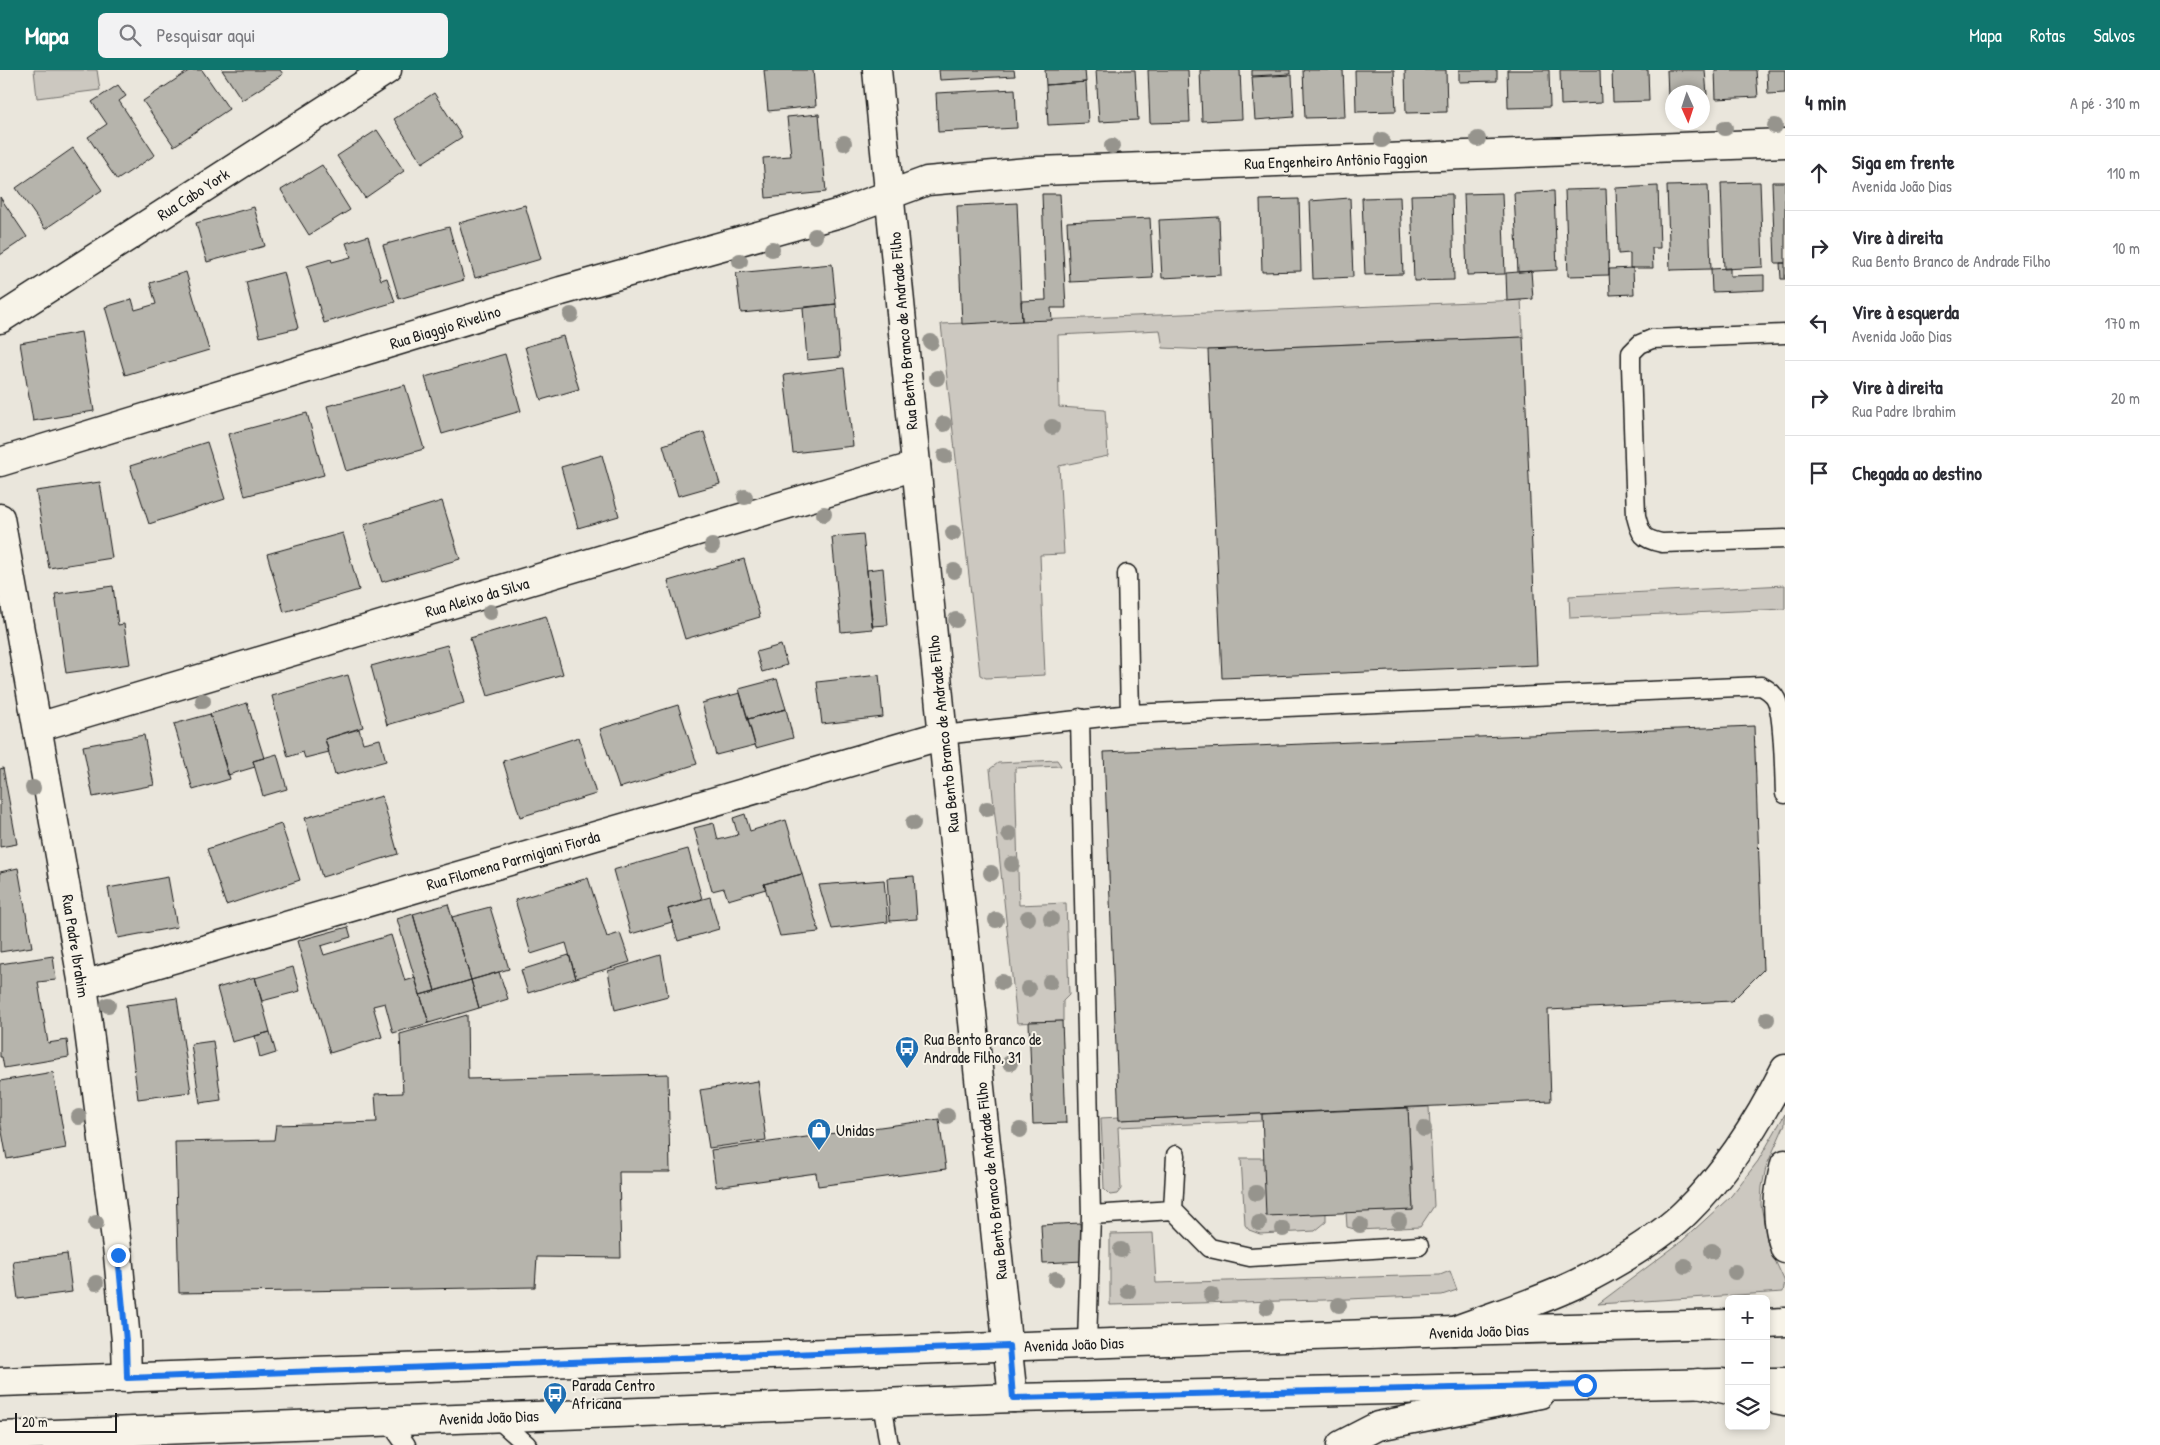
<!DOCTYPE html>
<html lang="pt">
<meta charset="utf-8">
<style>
:root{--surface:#fff;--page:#f2f2f3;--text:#2b2b33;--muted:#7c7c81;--line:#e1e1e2;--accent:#0f766e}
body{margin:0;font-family:"Patrick Hand",sans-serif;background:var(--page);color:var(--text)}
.controls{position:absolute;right:15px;bottom:15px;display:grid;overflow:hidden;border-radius:8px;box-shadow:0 2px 8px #0003}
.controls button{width:45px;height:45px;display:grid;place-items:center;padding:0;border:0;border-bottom:1px solid var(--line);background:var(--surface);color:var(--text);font:25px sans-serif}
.compass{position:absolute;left:1665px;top:15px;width:45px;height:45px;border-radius:50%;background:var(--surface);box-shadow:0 2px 8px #0003;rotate:177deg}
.scale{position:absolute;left:15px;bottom:12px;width:102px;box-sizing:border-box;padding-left:5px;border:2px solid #1c1c1c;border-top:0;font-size:14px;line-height:18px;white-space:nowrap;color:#1c1c1c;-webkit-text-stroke:4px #f7f3e8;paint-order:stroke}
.stop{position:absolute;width:15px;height:15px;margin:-11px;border:4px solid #1a73e8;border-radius:50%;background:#fff}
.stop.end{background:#1a73e8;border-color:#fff;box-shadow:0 1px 5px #0008}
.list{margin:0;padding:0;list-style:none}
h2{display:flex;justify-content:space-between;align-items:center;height:65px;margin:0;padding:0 20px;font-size:21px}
h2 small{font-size:16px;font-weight:400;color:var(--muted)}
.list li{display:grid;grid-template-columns:32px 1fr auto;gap:15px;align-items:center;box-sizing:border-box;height:75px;padding:0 20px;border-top:1px solid var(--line)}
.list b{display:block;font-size:19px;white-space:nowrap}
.list p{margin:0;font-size:16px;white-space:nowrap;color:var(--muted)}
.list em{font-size:16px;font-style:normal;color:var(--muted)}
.icon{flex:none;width:28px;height:28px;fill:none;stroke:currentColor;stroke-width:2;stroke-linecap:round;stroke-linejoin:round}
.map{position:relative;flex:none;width:1785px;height:1375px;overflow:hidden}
header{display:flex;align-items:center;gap:30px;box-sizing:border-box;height:70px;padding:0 25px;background:var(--accent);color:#fff}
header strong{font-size:24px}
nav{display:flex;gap:28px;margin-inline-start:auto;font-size:18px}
.search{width:350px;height:45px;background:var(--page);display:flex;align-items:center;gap:12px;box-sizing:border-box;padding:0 18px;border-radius:8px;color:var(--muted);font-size:19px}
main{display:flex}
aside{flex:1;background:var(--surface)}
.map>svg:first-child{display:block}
.green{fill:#ccc8c0;stroke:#74726e}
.building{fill:#b6b4ac;stroke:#1c1c1c}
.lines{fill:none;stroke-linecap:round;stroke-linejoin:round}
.lane-casing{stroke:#1c1c1c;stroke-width:21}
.street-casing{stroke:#1c1c1c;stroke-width:31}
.secondary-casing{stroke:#1c1c1c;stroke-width:31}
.primary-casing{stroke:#1c1c1c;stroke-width:31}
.highway-casing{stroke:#1c1c1c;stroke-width:31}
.lane{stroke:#f7f3e8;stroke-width:18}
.street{stroke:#f7f3e8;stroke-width:28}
.secondary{stroke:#f7f3e8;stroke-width:28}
.primary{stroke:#f7f3e8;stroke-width:28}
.highway{stroke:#f7f3e8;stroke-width:28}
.tree{fill:#96948d}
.route{stroke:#1a73e8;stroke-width:6}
.labels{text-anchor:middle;stroke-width:4;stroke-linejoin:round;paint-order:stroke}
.street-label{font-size:16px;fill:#1c1c1c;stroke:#f7f3e8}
.poi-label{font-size:16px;fill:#1c1c1c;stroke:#f7f3e8;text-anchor:start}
</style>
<header>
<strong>Mapa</strong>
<div class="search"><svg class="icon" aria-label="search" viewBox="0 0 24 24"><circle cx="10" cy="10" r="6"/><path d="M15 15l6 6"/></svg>Pesquisar aqui</div>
<nav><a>Mapa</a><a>Rotas</a><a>Salvos</a></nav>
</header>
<main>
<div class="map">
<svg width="1785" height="1375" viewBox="0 0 1785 1375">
<rect width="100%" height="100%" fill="#eae6dc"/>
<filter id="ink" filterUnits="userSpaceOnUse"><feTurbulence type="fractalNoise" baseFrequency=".02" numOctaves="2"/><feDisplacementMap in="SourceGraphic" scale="10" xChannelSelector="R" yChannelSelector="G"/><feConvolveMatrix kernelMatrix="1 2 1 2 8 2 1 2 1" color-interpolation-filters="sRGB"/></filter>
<g filter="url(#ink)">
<!-- green -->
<path class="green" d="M34 0H97L100 20 37 28Z
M1521 230 1523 267 1208 280 1163 278 1160 260 1058 265 1059 337 1105 340 1108 386 1059 396 1064 484 1040 485 1045 605 986 608 980 605 941 254Z
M1785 515V539L1570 548 1569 526Z
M1057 690 1061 696 1015 698 1019 835 1066 833 1069 925 1063 931V951L1017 953 990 699 998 693Z
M1429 1037 1434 1136 1420 1157 1358 1160 1347 1157 1346 1142 1413 1140 1408 1038Z
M1262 1044V1051L1118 1057 1121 1119 1117 1124 1110 1125 1104 1119 1101 1048 1119 1047V1050Z
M1785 1044V1054L1766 1097 1762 1117 1761 1135 1768 1175 1785 1212 1783 1222 1598 1234 1682 1171 1731 1126 1758 1091Z
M1241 1088H1264L1326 1143V1152L1315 1161 1260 1164 1249 1160 1245 1155Z
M1153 1163 1156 1213 1440 1205 1450 1201 1457 1220 1442 1225 1324 1230 1110 1235V1164Z"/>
<!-- building -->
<path class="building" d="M190 0H202L229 39 174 76 143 31Z
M222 0H280L283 4 242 30Z
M764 0H813L816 36 768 41Z
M939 0H1014L1015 6 940 10Z
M1045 0H1085L1086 12 1046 15Z
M1096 0H1135L1138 50 1099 52Z
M1148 0H1188L1190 52 1150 53Z
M1200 0H1240L1242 49 1202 51Z
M1252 0H1290V4L1252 6Z
M1303 0H1343L1345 47 1305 48Z
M1355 0H1394L1396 41 1356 42Z
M1405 0H1446L1447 42 1406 43Z
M1459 0H1497V11L1459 12Z
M1507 0H1549L1550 37 1508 38Z
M1560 0H1600L1601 33 1561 35Z
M1612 0H1648L1649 31 1613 32Z
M1667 0H1705L1707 25H1702V22H1672V27H1668Z
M1715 0H1756L1758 27 1716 29Z
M1767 0H1785V23L1768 24Z
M1292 5 1294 47 1255 50 1252 7Z
M1086 12 1088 53 1048 55 1046 15Z
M118 15 126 26 119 31 155 85 117 110 88 67 107 54 92 32Z
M1015 19 1017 58 938 62 936 23Z
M434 23 462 67 422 93 394 49Z
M819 44 826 122 766 128 763 88 791 86 787 47Z
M377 60 404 101 365 128 337 86Z
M73 78 102 120 45 159 16 118Z
M322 95 350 140 309 165 281 120Z
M1760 112 1763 197 1724 199 1721 113Z
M1772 112H1785V193H1775Z
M1708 115 1711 199 1670 200 1667 116Z
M1658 116 1660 178H1652L1653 198H1630V183L1618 184 1616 118Z
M1606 119 1609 205 1568 206 1565 120Z
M1554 121 1557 200 1518 202 1514 123Z
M1502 123 1505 204 1467 205 1464 124Z
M1042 124H1060L1066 238H1051L1052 250 1022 251 1021 231 1046 230Z
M1452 124 1454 210 1414 211 1411 125Z
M0 127 27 167 0 185Z
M1400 127 1403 204 1365 205 1362 128Z
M1350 128 1353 207 1313 209 1310 131Z
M1299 129 1301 201 1262 202 1260 130Z
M1017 133 1022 251 962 254 957 136Z
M525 135 541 189 475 208 459 153Z
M254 137 265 176 207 192 196 153Z
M1219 147 1221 205 1162 208 1159 150Z
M1150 148 1153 208 1070 212 1067 152Z
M449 157 464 210 399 229 383 175Z
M368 166 381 210 387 208 395 232 324 253 307 196 331 189 332 192 351 187 346 173Z
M1780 193H1785V209H1781Z
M832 194 836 234 741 243 736 203Z
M1633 198 1634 224 1610 225 1609 199Z
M1730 198V206L1764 205V220L1712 222 1711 199Z
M1531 201 1533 229 1507 231 1506 203Z
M186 202 209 280 125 305 105 237 132 229 135 240 156 234 150 213Z
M284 202 298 258 260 267 246 212Z
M836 234 840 287 807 290 803 238Z
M81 262 94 341 33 351 20 273Z
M563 266 579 319 541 330 525 277Z
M1523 267 1537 595 1222 608 1208 280Z
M505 284 521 341 442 364 425 307Z
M844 298 853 376 793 383 784 305Z
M405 315 424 379 346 401 327 336Z
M307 343 324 405 245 426 228 364Z
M704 362 720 414 678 426 663 375Z
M207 372 225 429 149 454 130 396Z
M602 385 619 446 578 458 561 397Z
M100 412 112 488 49 498 36 421Z
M442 431 460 489 382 512 364 455Z
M343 463 359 520 284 542 267 484Z
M863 464 873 559 841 562 832 467Z
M744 489 760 547 685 569 668 511Z
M883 498 888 555 872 556 867 500Z
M113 516 118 555 124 554 130 594 66 603 55 524Z
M546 546 563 604 488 626 470 568Z
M447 575 464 633 387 655 371 596Z
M781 575 787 595 762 602 756 582Z
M348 605 363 657 325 669 329 682 305 688 303 682 288 687 272 626Z
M879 605 883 647 822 654 817 612Z
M777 609 786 639 748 649 739 619Z
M740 623 755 675 716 685 702 633Z
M247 633 264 688 253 691 255 697 228 705 210 644Z
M678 635 697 694 619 718 600 659Z
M786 639 793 668 756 678 748 649Z
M210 644 230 709 193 720 174 654Z
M1754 656 1763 900 1732 931 1548 940 1551 1031 1119 1050 1104 682Z
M359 659 363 673 380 669 386 691 335 705 325 669Z
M144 665 154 715 93 727 83 676Z
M579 667 596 724 520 747 503 691Z
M277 684 287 719 263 726 253 691Z
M3 698 17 774 0 777V699Z
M382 726 398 784 322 807 305 748Z
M745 744 750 761 786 750 802 804 764 814 766 819 728 830 724 818 712 821 694 758 714 753 718 770 738 765 733 748Z
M281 754 300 810 226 835 207 779Z
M688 779 702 829 668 839 672 852 631 864 613 800Z
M18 798 32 877 0 882V802Z
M802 804 819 862 780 866 764 814Z
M914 806 917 849 890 851 887 808Z
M168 807 177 857 118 868 108 818Z
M588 808 607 867 620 863 630 892 576 908 566 873 531 884 515 830Z
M884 810 888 852 832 859 819 815Z
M710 827 719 859 678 871 668 839Z
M448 834 471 910 435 921 413 844Z
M490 837 509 899 471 910 452 847Z
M413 844 435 921 420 925 397 849Z
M348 857 351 867 321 876 324 885 391 865 405 911 415 908 429 953 393 963 385 933 373 936 382 967 330 983 297 871Z
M569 885 576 908 528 923 521 900Z
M661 885 668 926 615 940 608 901Z
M53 886 56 910 38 912 48 973 67 970 69 987 4 998 2 987H0V894Z
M293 897 300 921 262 931 255 908Z
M499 902 508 929 479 938 471 910Z
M255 907 270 962 232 972 217 918Z
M471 910 479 938 429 953 420 925Z
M177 928 191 1022 138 1029 126 935Z
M467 945 468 1009 668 1004 670 1102H619L621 1188 537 1187 535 1217 179 1223 175 1072 274 1070 276 1055 377 1052 375 1024 403 1023 400 964Z
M1062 951 1066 1053 1033 1054 1029 952Z
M270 962 276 983 260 988 255 966Z
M213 971 221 1030 200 1033 191 974Z
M53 1002 66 1078 7 1089 0 1051V1011Z
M758 1011 766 1070 709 1078 700 1020Z
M1408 1038 1413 1140 1266 1146 1262 1044Z
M939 1049 946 1099 818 1116 816 1103 716 1117 711 1080Z
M1080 1153 1083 1191 1043 1193 1041 1155Z
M67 1184 72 1222 18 1229 13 1191Z"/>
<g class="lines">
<!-- lane casing -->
<g class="lane-casing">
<path id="lane" d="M1785 264 1652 269 1640 274 1631 283V296L1636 446C1641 465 1642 469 1662 473L1785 469
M1127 504 1130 644
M1080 648 1091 1145 1173 1140 1210 1178 1250 1187 1419 1176
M943 665 1130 644 1761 616C1767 619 1773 623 1776 629 1784 645 1784 703 1785 724
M1173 1140 1176 1085
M1087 1274 1091 1145
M882 1333 889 1375
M496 1347 527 1375
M389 1351 406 1375"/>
</g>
<!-- street casing -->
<g class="street-casing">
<path id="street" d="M0 249 387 0
M0 392 561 221 840 143 927 111 1039 101 1785 73
M0 448 83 915 118 1185 126 1271 127 1308
M38 657 916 396
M83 915 943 665"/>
</g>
<!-- secondary casing -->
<g class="secondary-casing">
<path id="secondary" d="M877 0 947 707 1013 1328
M1341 1375 1378 1356 1540 1324"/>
</g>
<!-- primary casing -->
<g class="primary-casing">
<path id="primary" d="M1766 1253 1785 1252
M0 1312 1454 1261 1729 1254
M1766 1312H1785
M0 1366 1013 1328 1722 1313"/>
</g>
<!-- highway casing -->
<g class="highway-casing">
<path id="highway" d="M1785 1094C1777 1125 1775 1148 1785 1179
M1454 1261C1495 1245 1539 1232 1578 1213 1612 1196 1660 1168 1686 1142 1728 1101 1759 1051 1785 999
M1698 1313 1729 1320
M1766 1327 1785 1331"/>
</g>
<!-- lane -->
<use href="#lane" class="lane"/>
<!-- street -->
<use href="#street" class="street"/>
<!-- secondary -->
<use href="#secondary" class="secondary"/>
<!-- primary -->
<use href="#primary" class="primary"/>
<!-- highway -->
<use href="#highway" class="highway"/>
</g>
<!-- trees -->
<g class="tree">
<circle cx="1775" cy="56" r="8"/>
<circle cx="1725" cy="58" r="8"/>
<circle cx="1478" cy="69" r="8"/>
<circle cx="1382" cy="70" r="8"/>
<circle cx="844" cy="73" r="8"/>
<circle cx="1112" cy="76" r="8"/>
<circle cx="815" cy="166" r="8"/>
<circle cx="772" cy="179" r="8"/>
<circle cx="740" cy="191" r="8"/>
<circle cx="571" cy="245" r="8"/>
<circle cx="931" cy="272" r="8"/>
<circle cx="937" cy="308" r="8"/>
<circle cx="944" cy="354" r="8"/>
<circle cx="1052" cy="357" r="8"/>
<circle cx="945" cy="386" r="8"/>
<circle cx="745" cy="427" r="8"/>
<circle cx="824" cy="444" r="8"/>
<circle cx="953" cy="463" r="8"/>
<circle cx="712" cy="476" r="8"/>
<circle cx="954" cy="501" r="8"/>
<circle cx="490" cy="542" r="8"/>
<circle cx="956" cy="550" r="8"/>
<circle cx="203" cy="631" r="8"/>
<circle cx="33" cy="718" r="8"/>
<circle cx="987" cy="739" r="8"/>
<circle cx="913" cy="753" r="8"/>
<circle cx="1009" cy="764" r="8"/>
<circle cx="1012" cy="794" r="8"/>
<circle cx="991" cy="803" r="8"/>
<circle cx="1028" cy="848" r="8"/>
<circle cx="1051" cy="849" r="8"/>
<circle cx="996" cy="850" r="8"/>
<circle cx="1002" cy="912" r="8"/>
<circle cx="1050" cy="912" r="8"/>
<circle cx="1028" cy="919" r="8"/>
<circle cx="108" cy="935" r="8"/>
<circle cx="1767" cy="949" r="8"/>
<circle cx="1010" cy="993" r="8"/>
<circle cx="947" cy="1046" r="8"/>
<circle cx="79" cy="1047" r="8"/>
<circle cx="1424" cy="1059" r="8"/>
<circle cx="1020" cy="1060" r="8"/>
<circle cx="1256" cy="1123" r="8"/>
<circle cx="1399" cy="1151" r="8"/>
<circle cx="96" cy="1153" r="8"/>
<circle cx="1259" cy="1153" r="8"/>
<circle cx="1360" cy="1155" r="8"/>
<circle cx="1283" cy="1159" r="8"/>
<circle cx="1121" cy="1180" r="8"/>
<circle cx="1712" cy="1181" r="8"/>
<circle cx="1685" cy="1196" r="8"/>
<circle cx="1735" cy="1202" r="8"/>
<circle cx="1056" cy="1209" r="8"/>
<circle cx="96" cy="1213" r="8"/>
<circle cx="1128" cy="1221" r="8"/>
<circle cx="1211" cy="1225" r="8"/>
<circle cx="1339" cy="1235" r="8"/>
<circle cx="1267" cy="1237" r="8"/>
</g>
</g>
<g class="lines" filter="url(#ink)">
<!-- route -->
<path class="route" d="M118 1185 126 1271 127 1308 1009 1276 1013 1328 1585 1315"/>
</g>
<!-- icons -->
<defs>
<g id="bus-pin" transform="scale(1.25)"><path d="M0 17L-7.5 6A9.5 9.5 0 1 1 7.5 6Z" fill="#1f6fb2" stroke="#f7f3e8"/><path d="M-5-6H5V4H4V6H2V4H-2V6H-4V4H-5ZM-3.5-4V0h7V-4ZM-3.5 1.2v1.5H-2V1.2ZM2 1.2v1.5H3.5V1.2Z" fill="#fff"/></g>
<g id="shop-pin" transform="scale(1.25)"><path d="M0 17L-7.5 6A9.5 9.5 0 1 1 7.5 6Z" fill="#1f6fb2" stroke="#f7f3e8"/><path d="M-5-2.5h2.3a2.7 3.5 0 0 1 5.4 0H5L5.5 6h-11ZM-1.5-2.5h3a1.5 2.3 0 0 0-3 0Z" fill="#fff"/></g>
</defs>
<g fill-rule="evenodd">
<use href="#bus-pin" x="907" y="978"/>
<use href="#shop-pin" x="819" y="1060"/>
<use href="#bus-pin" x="555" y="1324"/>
</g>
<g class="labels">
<!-- street labels -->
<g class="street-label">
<text transform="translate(1336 90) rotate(-2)" y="6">Rua Engenheiro Antônio Faggion</text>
<text transform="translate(193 124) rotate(-33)" y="6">Rua Cabo York</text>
<text transform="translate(445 257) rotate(-17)" y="6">Rua Biaggio Rivelino</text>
<text transform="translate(903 261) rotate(-95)" y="6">Rua Bento Branco de Andrade Filho</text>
<text transform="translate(477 527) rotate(-16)" y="6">Rua Aleixo da Silva</text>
<text transform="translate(943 664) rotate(-96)" y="6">Rua Bento Branco de Andrade Filho</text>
<text transform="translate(513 790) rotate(-16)" y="6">Rua Filomena Parmigiani Fiorda</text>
<text transform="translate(76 876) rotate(81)" y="6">Rua Padre Ibrahim</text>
<text transform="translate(991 1111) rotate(-96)" y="6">Rua Bento Branco de Andrade Filho</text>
<text transform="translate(1479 1261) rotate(-2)" y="6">Avenida João Dias</text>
<text transform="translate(1074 1274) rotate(-2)" y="6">Avenida João Dias</text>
<text transform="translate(489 1347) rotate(-2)" y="6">Avenida João Dias</text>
</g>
<!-- poi labels -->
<g class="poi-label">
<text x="924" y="975">Rua Bento Branco de<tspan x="924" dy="18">Andrade Filho, 31</tspan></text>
<text x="836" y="1066">Unidas</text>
<text x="572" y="1321">Parada Centro<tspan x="572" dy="18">Africana</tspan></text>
</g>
</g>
</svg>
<div class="controls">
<button>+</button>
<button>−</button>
<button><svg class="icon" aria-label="layers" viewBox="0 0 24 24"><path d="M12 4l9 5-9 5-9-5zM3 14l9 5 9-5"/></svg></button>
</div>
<svg class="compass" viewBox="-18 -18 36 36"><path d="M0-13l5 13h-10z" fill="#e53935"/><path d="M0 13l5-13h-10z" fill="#7c7c81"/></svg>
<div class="scale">20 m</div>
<div class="stop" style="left:1585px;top:1315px"></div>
<div class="stop end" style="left:118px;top:1185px"></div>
</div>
<aside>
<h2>4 min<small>A pé · 310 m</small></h2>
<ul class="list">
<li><svg class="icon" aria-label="ahead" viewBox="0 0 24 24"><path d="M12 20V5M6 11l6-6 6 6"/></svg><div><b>Siga em frente</b><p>Avenida João Dias</p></div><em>110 m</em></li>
<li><svg class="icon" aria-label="right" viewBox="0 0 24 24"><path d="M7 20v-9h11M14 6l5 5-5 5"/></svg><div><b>Vire à direita</b><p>Rua Bento Branco de Andrade Filho</p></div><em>10 m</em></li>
<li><svg class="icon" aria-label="left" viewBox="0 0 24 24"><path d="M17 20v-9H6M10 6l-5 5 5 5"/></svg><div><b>Vire à esquerda</b><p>Avenida João Dias</p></div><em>170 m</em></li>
<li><svg class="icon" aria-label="right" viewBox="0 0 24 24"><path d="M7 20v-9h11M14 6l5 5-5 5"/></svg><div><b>Vire à direita</b><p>Rua Padre Ibrahim</p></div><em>20 m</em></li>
<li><svg class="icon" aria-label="arrive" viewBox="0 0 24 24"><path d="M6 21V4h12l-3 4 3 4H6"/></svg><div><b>Chegada ao destino</b></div></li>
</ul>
</aside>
</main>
